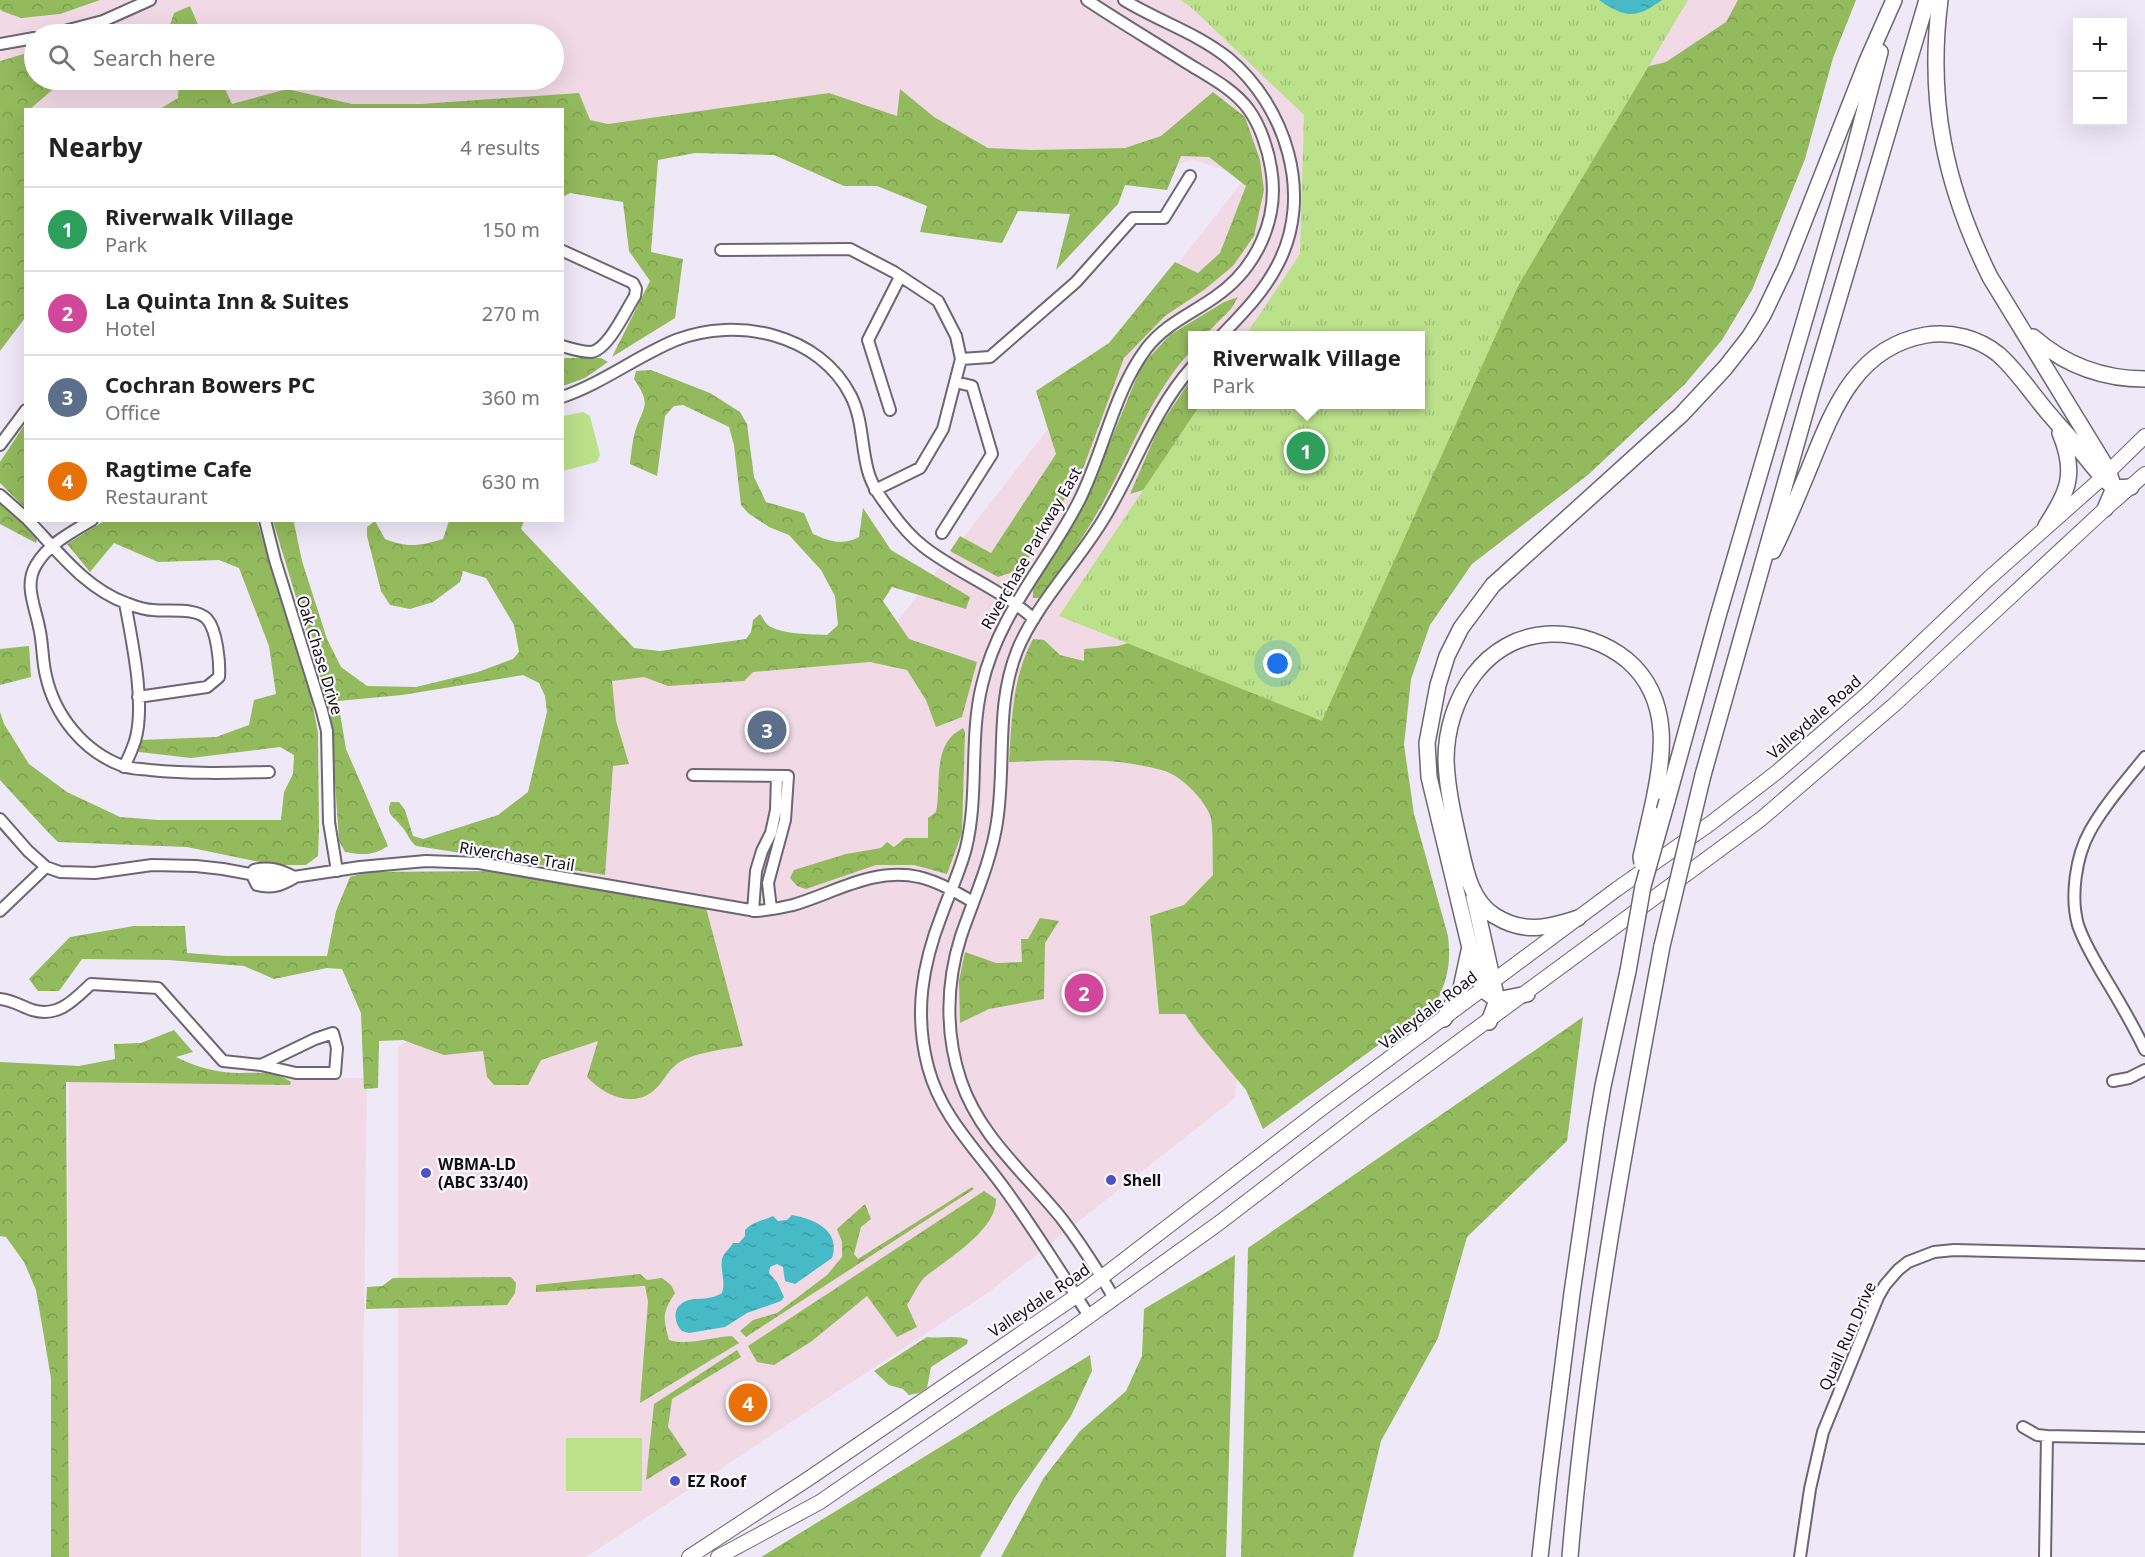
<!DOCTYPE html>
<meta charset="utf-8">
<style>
:root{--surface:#fff;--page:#f2f2f2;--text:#222;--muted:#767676;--line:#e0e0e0;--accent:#4c51c7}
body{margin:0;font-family:"Noto Sans",sans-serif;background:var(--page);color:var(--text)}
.controls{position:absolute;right:18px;top:18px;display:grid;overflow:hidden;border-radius:0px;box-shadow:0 6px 24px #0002}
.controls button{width:54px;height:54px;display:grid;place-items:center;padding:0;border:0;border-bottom:2px solid var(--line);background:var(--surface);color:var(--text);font:30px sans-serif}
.you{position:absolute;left:1278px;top:664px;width:21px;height:21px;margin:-15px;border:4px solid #fff;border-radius:50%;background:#1a73e8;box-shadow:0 0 0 9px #1a73e833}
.badge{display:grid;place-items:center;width:39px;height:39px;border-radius:50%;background:var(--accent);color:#fff;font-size:20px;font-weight:700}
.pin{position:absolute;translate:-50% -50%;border:3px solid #fff;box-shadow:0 2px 6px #0006}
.popup{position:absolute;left:1188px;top:331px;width:237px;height:78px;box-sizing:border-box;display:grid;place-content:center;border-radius:0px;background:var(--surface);filter:drop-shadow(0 2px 4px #0005);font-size:20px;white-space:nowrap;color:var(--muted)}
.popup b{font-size:22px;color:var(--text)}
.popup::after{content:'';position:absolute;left:50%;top:100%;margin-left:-12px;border:12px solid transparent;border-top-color:var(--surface)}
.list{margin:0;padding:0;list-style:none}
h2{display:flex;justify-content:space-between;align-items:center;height:78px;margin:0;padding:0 24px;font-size:26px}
h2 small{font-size:20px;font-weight:400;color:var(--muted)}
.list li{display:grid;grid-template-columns:39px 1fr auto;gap:18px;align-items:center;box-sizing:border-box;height:84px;padding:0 24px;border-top:2px solid var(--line)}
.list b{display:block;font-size:22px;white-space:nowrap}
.list p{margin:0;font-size:20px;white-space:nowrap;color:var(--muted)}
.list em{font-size:20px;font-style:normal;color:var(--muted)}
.icon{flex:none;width:33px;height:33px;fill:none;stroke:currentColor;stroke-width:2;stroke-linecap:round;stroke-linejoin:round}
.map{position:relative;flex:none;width:2145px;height:1557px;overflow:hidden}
.search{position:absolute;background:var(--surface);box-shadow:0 6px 24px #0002;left:24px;top:24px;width:540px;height:66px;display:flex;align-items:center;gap:15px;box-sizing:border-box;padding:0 21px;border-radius:33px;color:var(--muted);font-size:22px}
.panel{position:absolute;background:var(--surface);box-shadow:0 6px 24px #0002;left:24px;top:108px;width:540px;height:414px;border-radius:0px}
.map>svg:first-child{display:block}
.commercial{fill:#f1dae6;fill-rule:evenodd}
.forest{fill:url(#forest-crowns)}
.park{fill:url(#park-tufts)}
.garden{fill:#bbe18b}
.water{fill:url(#water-ripples)}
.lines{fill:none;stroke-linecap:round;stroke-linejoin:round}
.minor-casing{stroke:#6c6672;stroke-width:14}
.major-casing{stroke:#6c6672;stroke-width:16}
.highway-casing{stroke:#6c6672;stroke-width:18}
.minor{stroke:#fff;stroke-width:10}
.major{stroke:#fff;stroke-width:14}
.highway{stroke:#fff;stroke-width:15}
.highway-bridge-casing{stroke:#6c6672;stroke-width:18;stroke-linecap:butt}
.highway-bridge{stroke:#fff;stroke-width:15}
.poi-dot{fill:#4c51c7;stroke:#faf7fd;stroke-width:2}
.labels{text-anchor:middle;stroke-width:4.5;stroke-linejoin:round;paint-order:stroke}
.street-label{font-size:16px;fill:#121014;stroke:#faf7fd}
.poi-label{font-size:16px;font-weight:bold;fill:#121014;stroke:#faf7fd;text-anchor:start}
</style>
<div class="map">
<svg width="2145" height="1557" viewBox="0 0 2145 1557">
<defs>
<pattern id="forest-crowns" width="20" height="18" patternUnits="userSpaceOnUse" patternTransform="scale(1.5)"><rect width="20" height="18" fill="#93ba5d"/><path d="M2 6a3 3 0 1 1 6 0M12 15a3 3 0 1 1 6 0" fill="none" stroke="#7e9f50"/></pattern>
<pattern id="park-tufts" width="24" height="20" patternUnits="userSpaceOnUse" patternTransform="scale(1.5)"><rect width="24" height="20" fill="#bbe18b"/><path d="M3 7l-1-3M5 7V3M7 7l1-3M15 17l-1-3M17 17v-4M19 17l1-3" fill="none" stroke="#a0c077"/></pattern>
<pattern id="water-ripples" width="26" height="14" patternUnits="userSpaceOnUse" patternTransform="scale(1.5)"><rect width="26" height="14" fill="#46bac7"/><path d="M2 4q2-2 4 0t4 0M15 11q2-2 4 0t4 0" fill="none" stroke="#3c9faa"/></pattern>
</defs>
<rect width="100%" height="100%" fill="#efe8f7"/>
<!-- commercial -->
<path class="commercial" d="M0 0H1754L1270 721 1235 1098 989 1292 586 1557H398V1047L553 946 607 678 874 651 1246 177 1194 160 974 215 869 146 563 148 562 110H26L0 245ZM34 34H554V80H34ZM1192 336H1420V404H1192Z
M69 1078H367L361 1557H55L66 1325Z"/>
<!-- forest -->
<path class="forest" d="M0 0H100L60 14 21 18 2 11 0 9Z
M1738 0H1856L1833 58 1805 159 1752 290 1722 340 1685 384 1589 474 1472 564 1430 625 1411 679 1404 745 1414 814 1448 936C1451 963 1448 979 1436 1003L1263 1129 1246 1090 1199 1034 1185 1014H1159L1150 916 1184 905 1213 875C1212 862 1214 825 1210 815 1203 798 1182 777 1165 771 1115 756 1060 760 1009 762 1012 719 1012 678 1033 639L1044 640 1060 655 1084 661V649L1118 646 1166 632 1369 540 1579 83 1666 62 1726 22Z
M190 6 202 34H167L174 13Z
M34 51V80H64L30 109 26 110 25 318 0 351V61Z
M179 80H221L232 104 287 89 352 104H421L579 93 590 120 608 124 829 93 897 116 900 89 934 117 988 148 1032 150 1125 148 1161 136 1213 92 1245 117 1260 160 1264 190 1254 236 1233 266 1204 290 1165 316 1124 358 1084 466 1035 549 1019 570 998 577 950 551 960 536 991 553 1056 454 1036 391 1109 343 1175 262 1198 273 1220 253 1246 186 1209 157 1181 156 1167 190 1125 185 1118 204 1056 270 1070 214 1018 211 1002 243 920 232 927 206 877 186H844L774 155 695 153 658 160 651 252 683 259 675 318 612 357 650 281 629 251 623 202 570 193 563 197 562 110 160 109 178 98Z
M1238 297 1231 309 1205 335 1192 336V350C1152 392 1133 447 1106 497 1087 532 1064 567 1040 598H1033V590L1087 497 1142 365 1170 335 1224 302Z
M563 358H601L608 362 585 378 563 386Z
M651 370 710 393 740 412 747 424 754 477 766 502 804 513 813 534C829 541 842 546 859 537L863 508 891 550 970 597 966 609 892 587 883 601 909 639 977 662 962 717 936 727 926 700 907 670 870 662 753 672 744 681 668 686 644 677 612 681 616 721 629 764 613 766 605 875 416 846C408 839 408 833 401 826 394 816 385 815 391 802H399L405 810 413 836 423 839 498 815 528 792 547 712 545 696 539 683 523 675 402 695 338 701 346 749 388 846C373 856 362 855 345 852L339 841 333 752 321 680 273 521H295L294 523 302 561 327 639 341 667 367 686 416 687 478 672 513 659 519 652 514 625 486 578 463 571 460 582 433 602 410 609 390 605 381 591 367 536V527L375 521 385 539C408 548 420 546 443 539L449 521H524L521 529 634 648 660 651 746 639 751 632 753 620 760 614C763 618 765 623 769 626 785 635 810 634 827 635L838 625 835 596 821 570 789 535 769 527 748 513 741 505 734 445 729 427 683 405 674 406 665 416 657 476 630 464C631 455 632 445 634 436 641 407 654 408 634 379L636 371Z
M1192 378V404L1244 405 1209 470 1130 494 1159 427Z
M25 424V508L0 483V462Z
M0 501 38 536 36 543 0 524Z
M104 521H257L309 685 318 733 319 831 318 856 306 865H274L187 847 58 842 45 829 0 780V712L4 724 29 764 67 792 120 817 158 820H281L284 792 293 774 294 755 280 747 191 758 139 752 140 740 216 737 249 725 254 700 276 694 269 646 239 568 219 560 158 562 114 543 90 572 67 544Z
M29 646 31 677 0 685V649Z
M963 728 965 732 962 833 947 874 914 865H876L806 889 797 886 790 878 794 870 846 854 881 848 887 842 894 847 905 838H928V818L936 812C941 789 934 755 951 737 954 733 959 731 963 728Z
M499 871 706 908 743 1046C726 1049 691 1053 677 1064 667 1071 662 1085 652 1092 630 1108 603 1094 587 1077L598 1041 541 1060 528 1085H494L487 1077 483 1051 444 1055 403 1040 379 1041 378 1088 364 1089 361 1013 342 969 327 968 274 979 244 966 168 960 82 959 59 991H38L29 979 70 937 134 926H185L187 953 227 956H327L336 911 350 877 368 872Z
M1040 918 1059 921 1045 943 1044 999 989 1009 960 1023 959 981 965 952 996 963 1022 962 1021 939H1028Z
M1583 1017 1567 1141 1467 1237 1438 1338 1381 1441 1353 1557H1241L1248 1248Z
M174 1030 193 1052 176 1057C196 1067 217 1073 240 1073 259 1073 275 1071 291 1082L290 1085 66 1082 69 1557H51V1378L36 1290 24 1262 6 1237 0 1236V1062L79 1066 115 1059 114 1044 141 1043Z
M972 1187 974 1189 746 1337 740 1331 753 1320 777 1313 827 1275 842 1257V1242L837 1229 865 1204 871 1219 861 1227 854 1254 858 1259Z
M984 1191 996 1199C997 1230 947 1259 925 1277 918 1284 913 1296 907 1305L917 1327 897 1337 867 1296 812 1341 774 1365 757 1362 748 1346Z
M1235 1255 1226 1557H1001L1043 1479 1080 1431 1126 1391 1142 1356 1144 1309Z
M640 1274 647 1280 662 1278 671 1285 675 1293C662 1313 663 1317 669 1340 687 1346 712 1337 732 1336L739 1343 640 1403 648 1302 645 1286 536 1292V1285Z
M511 1277 516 1283 515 1293 507 1305 366 1309 367 1287 382 1286 393 1278Z
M927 1337C939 1339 957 1334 968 1340L967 1344 931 1367 927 1388 919 1393 909 1395 903 1389 889 1385 874 1371Z
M737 1350 741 1357 672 1399 668 1427 687 1455 646 1480 654 1404Z
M1090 1355 1092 1371 1071 1416 1015 1497 980 1557H761Z"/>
<!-- park -->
<path class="park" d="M1181 0H1688L1518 286 1322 721 1059 616 1200 405 1420 404V336L1246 335 1300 254 1304 115 1193 9Z"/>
<!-- garden -->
<path class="garden" d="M583 412 590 416 600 455 597 462 563 471V416Z
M566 1438H642V1491H566Z"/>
<!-- water -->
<path class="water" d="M1599 0H1662C1636 19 1625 18 1599 0Z
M792 1215C814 1219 841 1230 832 1258L795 1284 785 1281 783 1267 777 1264 770 1267 769 1273 777 1282 784 1297 781 1301 747 1313 725 1327 689 1333 682 1331C674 1323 672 1308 684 1302 695 1296 707 1302 722 1293 726 1282 720 1271 722 1259 724 1252 730 1249 733 1243H739L745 1236V1230C754 1221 763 1221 773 1216L778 1221 787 1220Z"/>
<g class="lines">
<!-- minor casing -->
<g class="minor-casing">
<path id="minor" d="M1087 0C1120 22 1154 42 1187 63 1208 76 1234 89 1249 110 1260 125 1268 149 1271 168 1280 219 1256 269 1215 297 1191 314 1165 324 1146 349 1114 392 1104 450 1080 499 1048 563 999 612 982 685 969 738 979 795 966 848 960 871 950 892 942 914 922 965 914 1014 928 1067 941 1117 978 1151 1007 1192 1036 1232 1062 1274 1089 1316
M1124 0C1158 21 1197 33 1228 58 1286 106 1314 195 1278 264 1264 292 1242 314 1221 336
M53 34 103 21 150 0
M0 44 34 38
M721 250 850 249 894 272 938 301 956 336 961 359 943 429 920 468 875 490
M562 346C572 349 581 352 591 352 608 350 626 310 635 296L636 289 633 283 563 251
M961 359 990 357 1076 282 1133 218H1164L1190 176
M562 397C603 383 637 356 676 340 737 316 820 334 851 396 863 420 861 446 868 471 872 486 881 498 890 510 900 524 911 537 924 547 959 574 1001 589 1034 619
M890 410 868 340 900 277
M0 445 26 410
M0 495 26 518
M28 520C58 551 85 588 126 603 134 606 144 610 153 610 168 612 196 607 207 619 217 630 220 663 219 677L207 687 138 697
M92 520C72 532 48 544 36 565 24 585 35 606 39 627 43 643 42 660 46 676 55 716 84 752 123 766 131 769 142 769 150 770 189 774 229 773 269 772
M265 520 275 560 322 711 327 731 329 822 337 871
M942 533 992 454 972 386 955 382
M2145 757C2126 781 2105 804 2090 831 2076 856 2070 896 2078 925 2084 943 2095 961 2105 978 2119 1001 2133 1025 2145 1050
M124 767C128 759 132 750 135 741 146 705 132 641 125 603
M693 775 788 776 785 820 768 883 771 909
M0 819 28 851 46 867 60 872 95 873 152 865 196 866 223 869 271 878 294 877 360 867 426 861 479 863 756 911C769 910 781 908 793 905 834 893 874 867 919 877 939 882 956 892 973 902
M252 875 257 885C272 889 282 885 294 878
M252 875 254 870C269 866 281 870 294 877
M0 911 46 867
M753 911 756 871 762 851 771 833 776 810 777 776
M0 999C12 1000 21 1006 32 1010 58 1018 74 1000 91 984L158 988 223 1061 261 1065
M333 1033 337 1048 335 1073H296L261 1065 315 1039Z
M2113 1081 2129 1078 2145 1070
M1114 1298C1098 1271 1081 1244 1062 1219 1026 1174 980 1137 961 1081 945 1034 946 983 961 936 974 898 991 862 997 822 1006 765 995 706 1017 651 1035 606 1077 563 1103 520 1134 470 1152 412 1192 367
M2023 1427 2037 1435 2047 1436 2145 1438
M1800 1557 1810 1489 1823 1432 1878 1297 1885 1285 1898 1270 1908 1262 1934 1252 1954 1250 2145 1255
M2045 1557 2047 1436"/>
</g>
<!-- major casing -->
<g class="major-casing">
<path id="major" d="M689 1557 811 1477 1085 1290 1321 1109 1617 889 1711 823 1777 772 1865 696 1987 580 2102 478 2145 436
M718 1557 820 1502 1070 1330 1219 1223 1365 1111 1761 819 1895 704 2105 509 2145 474"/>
</g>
<!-- highway casing -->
<g class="highway-casing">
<path id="highway" d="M1940 0C1927 101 1945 186 1990 277L2108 470 2114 488 2105 509
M2033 337C2065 365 2102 379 2145 379
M2046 526C2068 491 2077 474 2060 433
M1773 551C1787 523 1799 493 1811 464 1834 407 1857 347 1926 335 1951 331 1978 338 1998 354 2013 367 2025 384 2037 399 2048 414 2060 426 2072 440 2086 457 2097 474 2114 488L2131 487
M1703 775 1811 392 1927 0
M1667 801 1718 616 1852 158 1880 52
M1474 897 1497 1000 1489 1022
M1578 918C1548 928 1524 934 1495 916 1470 901 1465 868 1459 841 1453 814 1447 788 1446 760 1446 699 1485 636 1551 634 1578 633 1606 643 1627 660 1674 700 1663 761 1651 813
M1527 994 1497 1000 1483 990 1470 948 1429 777 1427 743 1438 685 1447 656 1461 628 1493 585 1681 415 1725 368 1750 336 1763 315 1786 267 1867 61 1894 0
M1444 1019 1461 988 1469 951
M1540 1557 1549 1475 1572 1293 1596 1127 1603 1086 1628 971
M1570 1557C1587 1351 1624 1149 1662 946"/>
</g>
<!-- minor -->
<use href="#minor" class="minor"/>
<!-- major -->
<use href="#major" class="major"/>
<!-- highway -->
<use href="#highway" class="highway"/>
<!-- highway-bridge casing -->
<g class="highway-bridge-casing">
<path id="highway-bridge" d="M1642 863 1641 857 1651 813
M1662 946 1703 775
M1628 971 1643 886 1667 801"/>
</g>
<!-- highway-bridge -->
<use href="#highway-bridge" class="highway-bridge"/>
</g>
<!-- markers -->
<g class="poi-dot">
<circle cx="426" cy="1173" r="6"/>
<circle cx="1111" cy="1180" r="6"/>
<circle cx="675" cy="1481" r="6"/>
</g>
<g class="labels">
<!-- street labels -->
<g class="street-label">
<text transform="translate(1031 548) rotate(-60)" y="6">Riverchase Parkway East</text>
<text transform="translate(320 655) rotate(73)" y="6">Oak Chase Drive</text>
<text transform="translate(1814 717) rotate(-41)" y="6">Valleydale Road</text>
<text transform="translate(517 856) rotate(9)" y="6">Riverchase Trail</text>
<text transform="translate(1428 1010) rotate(-37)" y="6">Valleydale Road</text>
<text transform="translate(1039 1300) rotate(-34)" y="6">Valleydale Road</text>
<text transform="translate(1847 1336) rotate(-66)" y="6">Quail Run Drive</text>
</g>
<!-- poi labels -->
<g class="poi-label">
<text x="438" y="1170">WBMA-LD<tspan x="438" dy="18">(ABC 33/40)</tspan></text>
<text x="1123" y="1186">Shell</text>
<text x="687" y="1487">EZ Roof</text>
</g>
</g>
</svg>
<div class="controls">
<button>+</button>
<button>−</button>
</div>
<div class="you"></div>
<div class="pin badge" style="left:1306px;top:451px;background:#2e9e5b">1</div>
<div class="popup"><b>Riverwalk Village</b>Park</div>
<div class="pin badge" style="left:1084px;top:993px;background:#d1479c">2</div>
<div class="pin badge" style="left:767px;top:730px;background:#5c6f8a">3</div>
<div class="pin badge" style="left:748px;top:1403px;background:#e8710a">4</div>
<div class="search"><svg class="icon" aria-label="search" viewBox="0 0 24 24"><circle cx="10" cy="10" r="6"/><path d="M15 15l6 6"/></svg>Search here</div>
<section class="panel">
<h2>Nearby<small>4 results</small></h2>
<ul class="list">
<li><span class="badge" style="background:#2e9e5b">1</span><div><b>Riverwalk Village</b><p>Park</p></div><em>150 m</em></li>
<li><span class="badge" style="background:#d1479c">2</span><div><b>La Quinta Inn &amp; Suites</b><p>Hotel</p></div><em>270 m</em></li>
<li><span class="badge" style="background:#5c6f8a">3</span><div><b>Cochran Bowers PC</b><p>Office</p></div><em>360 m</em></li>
<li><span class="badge" style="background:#e8710a">4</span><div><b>Ragtime Cafe</b><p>Restaurant</p></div><em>630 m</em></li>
</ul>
</section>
</div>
